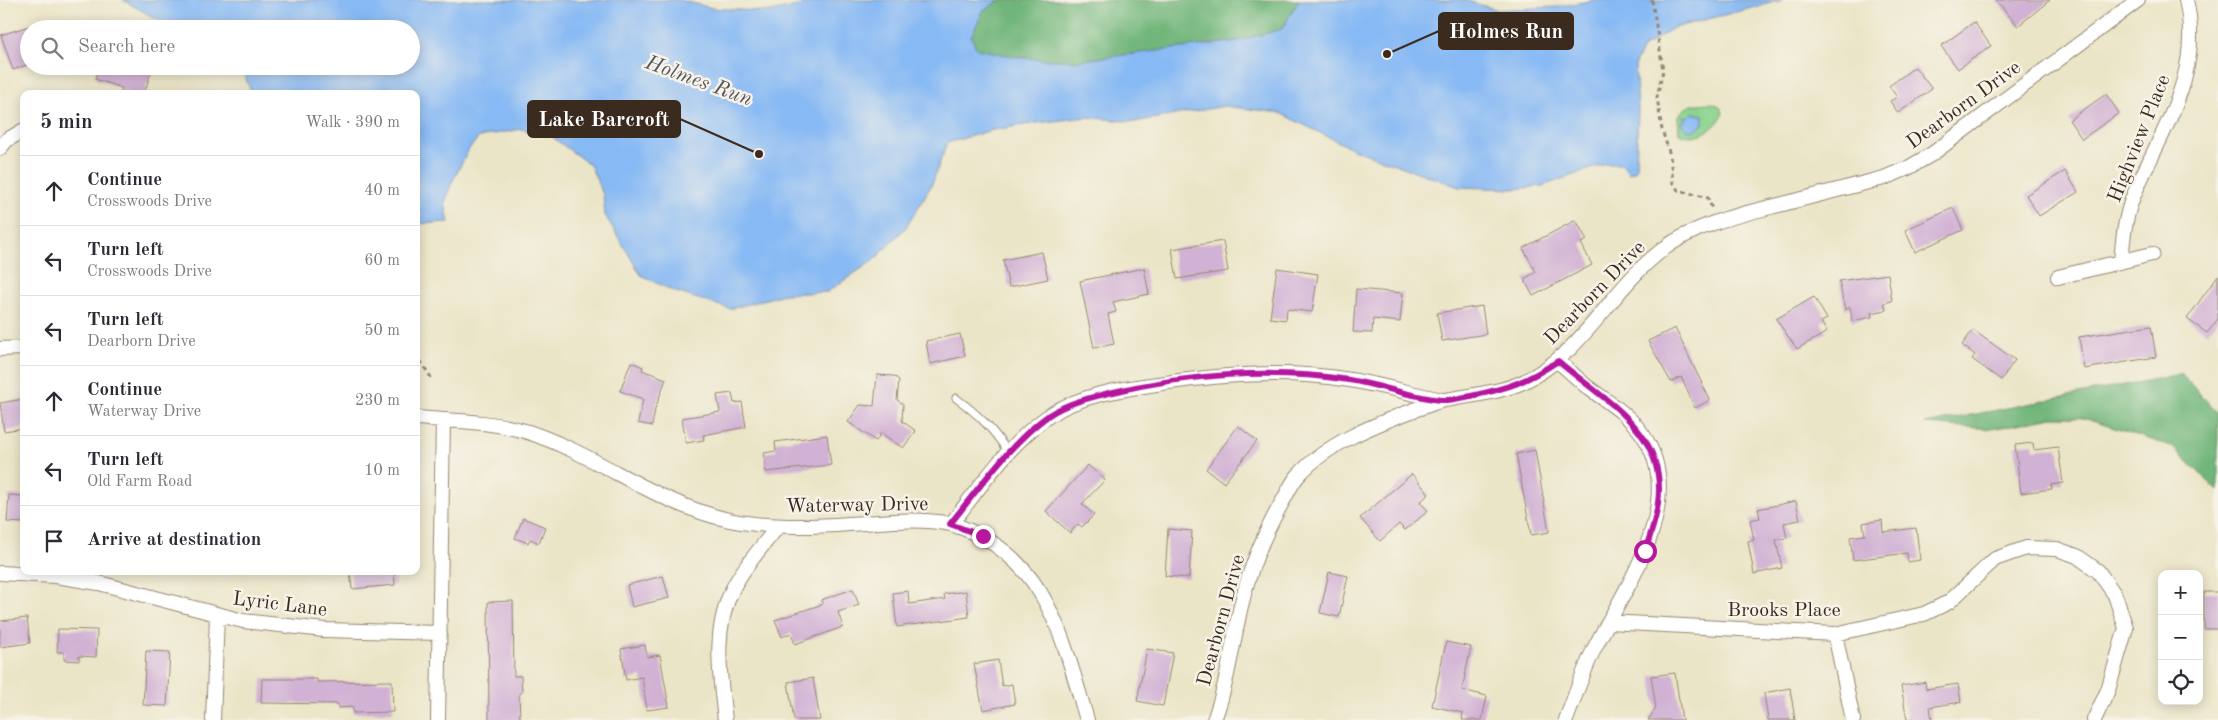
<!DOCTYPE html>
<meta charset="utf-8">
<style>
:root{--surface:#fff;--page:#f7f7f7;--text:#2b2b33;--muted:#7c7c81;--line:#e1e1e2}
body{margin:0;font-family:"Old Standard TT",serif;background:var(--page);color:var(--text)}
.controls{position:absolute;right:15px;bottom:15px;display:grid;overflow:hidden;border-radius:10px;box-shadow:0 2px 12px #0003}
.controls button{width:45px;height:45px;display:grid;place-items:center;padding:0;border:0;border-bottom:1px solid var(--line);background:var(--surface);color:var(--text);font:25px sans-serif}
.stop{position:absolute;width:15px;height:15px;margin:-11px;border:4px solid #b5179e;border-radius:50%;background:#fff}
.stop.end{background:#b5179e;border-color:#fff;box-shadow:0 1px 5px #0008}
.list{margin:0;padding:0;list-style:none}
h2{display:flex;justify-content:space-between;align-items:center;height:65px;margin:0;padding:0 20px;font-size:21px}
h2 small{font-size:16px;font-weight:400;color:var(--muted)}
.list li{display:grid;grid-template-columns:32px 1fr auto;gap:15px;align-items:center;box-sizing:border-box;height:70px;padding:0 20px;border-top:1px solid var(--line)}
.list b{display:block;font-size:19px;white-space:nowrap}
.list p{margin:0;font-size:16px;white-space:nowrap;color:var(--muted)}
.list em{font-size:16px;font-style:normal;color:var(--muted)}
.icon{flex:none;width:28px;height:28px;fill:none;stroke:currentColor;stroke-width:2;stroke-linecap:round;stroke-linejoin:round}
.map{position:relative;flex:none;width:2218px;height:720px;overflow:hidden}
.search{position:absolute;background:var(--surface);box-shadow:0 2px 12px #0003;left:20px;top:20px;width:400px;height:55px;display:flex;align-items:center;gap:12px;box-sizing:border-box;padding:0 18px;border-radius:28px;color:var(--muted);font-size:19px}
.panel{position:absolute;background:var(--surface);box-shadow:0 2px 12px #0003;left:20px;top:90px;width:400px;height:485px;border-radius:10px}
.map>svg:first-child{display:block}
.green{fill:#8bd38e;stroke:#637e56}
.forest{fill:#70b579;stroke:#56704c}
.water{fill:#87b9f4;stroke:#617289}
.building{fill:#d1b1d4}
.lines{fill:none;stroke-linecap:round;stroke-linejoin:round}
.service-casing{stroke:#938873;stroke-width:9}
.minor-casing{stroke:#938873;stroke-width:16}
.path{stroke:#938873;stroke-width:3;stroke-dasharray:4 4;stroke-linecap:butt}
.service{stroke:#fff;stroke-width:7}
.minor{stroke:#fff;stroke-width:14}
.route{stroke:#b5179e;stroke-width:6}
.labels{text-anchor:middle;stroke-width:5;stroke-linejoin:round;paint-order:stroke}
.street-label{font-size:20px;fill:#3b2a1e;stroke:#f7f3e8}
.water-label{font-size:21px;font-style:italic;fill:#52555e;stroke:#f7f3e8}
.leader{fill:none;stroke:#3b2a1e;stroke-width:2}
.callout-dot{fill:#3b2a1e;stroke:#f7f3e8;stroke-width:2}
.callout{fill:#3b2a1e;stroke:#3b2a1e;stroke-width:2}
.callout-label{font-size:21px;text-anchor:middle;font-weight:bold;fill:#fff}
</style>
<div class="map">
<svg width="2218" height="720" viewBox="0 0 2218 720">
<rect width="100%" height="100%" fill="#f7f3e8"/>
<filter id="ink" filterUnits="userSpaceOnUse"><feTurbulence type="fractalNoise" baseFrequency=".02" numOctaves="2"/><feDisplacementMap in="SourceGraphic" scale="10" xChannelSelector="R" yChannelSelector="G"/><feConvolveMatrix kernelMatrix="1 2 1 2 8 2 1 2 1" color-interpolation-filters="sRGB"/></filter>
<filter id="wash" filterUnits="userSpaceOnUse"><feTurbulence type="fractalNoise" baseFrequency=".0096" numOctaves="4" result="noise"/><feDisplacementMap in="SourceGraphic" scale="20" xChannelSelector="R" yChannelSelector="G"/><feGaussianBlur stdDeviation="1.12" result="paint"/><feColorMatrix in="noise" values="0 0 0 0 0 0 0 0 0 0 0 0 0 0 0 0 0 1.4 0 .05"/><feComposite in="paint" operator="in"/></filter>
<g filter="url(#wash)">
<rect width="100%" height="100%" fill="#ebe5c8"/>
<!-- green -->
<path class="green" d="M1711 103C1718 105 1721 106 1723 113 1718 129 1694 142 1679 133L1678 117C1686 103 1697 104 1711 103Z"/>
<!-- forest -->
<path class="forest" d="M1000 0H1299L1282 29 1238 41 1075 61 1022 58 977 49 971 37 983 11Z
M2181 374 2218 413V491L2173 447 2083 418 2053 417 1992 429 1925 424Z"/>
<!-- water -->
<path class="water" d="M123 0H680L712 8 771 12 824 0H1000L983 11 971 37 977 49 1022 58 1075 61 1238 41 1282 29 1299 0H1464L1498 10 1556 7 1595 0H1783L1673 28 1644 47 1635 63 1638 109 1636 170 1629 173 1622 164H1605L1542 186 1514 189 1459 187 1353 149 1280 113 1225 106 1134 122 1087 117 1037 123 992 130 947 143 931 186 907 226 874 260 827 292 784 294 730 309 673 291 641 275 605 215 603 194 590 165 551 136 521 129 479 137 469 149 451 184 445 203 449 222 416 224V94H252L241 66H411V29H178L167 25Z
M1693 113 1703 115V124C1694 132 1687 135 1682 122L1685 121 1683 116 1687 117Z"/>
<g id="blocks">
<!-- building -->
<path class="building" d="M1996 0H2050L2018 26Z
M1974 22 1991 46 1958 69 1941 46Z
M29 26V64L13 70 1 35Z
M99 66H153L144 94H131L121 91 122 88 95 79Z
M1915 67 1932 89 1898 113 1890 101 1897 97 1889 86Z
M2106 94 2119 113 2082 139 2069 120Z
M2065 171 2078 192 2039 216 2026 195Z
M1953 208 1963 230 1915 252 1905 230Z
M1576 220 1587 240 1581 243 1592 265 1533 296 1524 279 1536 272 1523 248Z
M1223 241 1228 271 1177 279 1172 249Z
M1042 252 1048 279 1009 287 1003 260Z
M1144 268 1149 294 1113 302 1116 312 1108 314 1114 344 1094 348 1080 281Z
M1277 268 1318 274 1312 312 1287 309 1286 320 1270 318Z
M1888 274 1892 301 1884 303 1886 310 1871 313 1872 317 1852 321 1850 307 1845 310 1839 281Z
M2218 275V319L2207 333 2187 319Z
M1356 289 1403 293 1400 322 1373 319 1372 333 1353 332Z
M1814 297 1827 319 1821 322 1827 332 1797 349 1776 319Z
M1482 306 1486 334 1442 341 1437 313Z
M2151 326 2156 357 2084 369 2079 337Z
M1675 328 1710 400 1695 408 1681 377 1671 382 1648 341Z
M1973 330 2015 360 2001 380 1972 359 1975 355 1962 345Z
M960 334 965 356 930 364 926 341Z
M631 362 643 367 642 370 666 379 655 409 652 426 638 423 643 399 620 391Z
M877 375 894 376 899 380 897 400 903 404 902 421 916 431 903 448 881 433 876 441 848 422 860 405 874 406Z
M732 393 734 403 742 402 746 427 703 435 704 440 686 443 682 418 720 412 717 395Z
M24 399V428L4 431 0 403Z
M1238 426 1257 441 1224 483 1206 469Z
M827 435 831 465 766 472 764 453 776 451 775 442Z
M2033 443 2034 450 2058 447 2063 483 2051 485 2052 489 2021 493 2015 445Z
M1535 450 1549 532 1531 535 1516 454Z
M1088 465 1105 480 1082 504 1094 515 1082 527 1078 524 1070 533 1046 511Z
M1412 474 1429 494 1420 502 1428 511 1405 530 1399 524 1380 541 1360 518Z
M9 495 24 496V523L7 522Z
M1796 501 1800 520 1784 523 1787 538 1776 540 1782 568 1754 574 1748 541 1754 540 1750 520 1760 518 1758 509Z
M523 518 545 527 539 543 530 539 528 543 515 538Z
M1882 520 1883 532 1916 528 1920 560 1908 562 1907 553 1853 560 1850 537 1865 535 1863 523Z
M1168 529 1192 531 1189 578 1165 576Z
M350 571H394L395 585 352 589Z
M1329 572 1348 576 1339 617 1320 613Z
M663 576 669 598 632 607 627 585Z
M853 589 859 605 838 612 843 627 795 644 791 633 782 637 775 620 823 604 821 600Z
M908 591 909 604 945 599 944 594 966 591 969 617 897 627 893 593Z
M2204 592H2218V629H2204Z
M513 601 514 676H521L522 693H519L520 720H489L488 602Z
M27 618 30 643 0 647V621Z
M58 629 97 630 96 657 79 656V661L64 660V652H57Z
M1446 642 1471 647 1462 690 1487 696 1482 720H1462L1463 713 1432 706Z
M645 645 647 657 660 655 669 707 647 710 642 677 626 680 621 649Z
M1147 649 1173 653 1163 706 1137 701Z
M146 651 170 652 167 706 143 705Z
M998 660 1002 686 1012 684 1015 704 983 710 974 664Z
M1675 673 1682 720H1648L1656 708 1651 676Z
M813 678 820 720H794L788 682Z
M262 679H317V682L392 681 393 712 353 713V707L338 708V704L261 703Z
M1925 682 1926 689 1958 684 1961 702 1930 707 1932 720H1907L1901 686Z
M1790 688 1795 720H1768L1764 693Z"/>
</g>
</g>
<g filter="url(#ink)">
<use href="#blocks" fill-opacity="0" stroke="#938873" stroke-width="1"/>
<g class="lines">
<!-- service casing -->
<g class="service-casing">
<path id="service" d="M956 398C979 415 992 428 1008 452"/>
</g>
<!-- minor casing -->
<g class="minor-casing">
<path id="minor" d="M0 148 7 140 24 130
M2121 261C2123 239 2125 217 2133 197 2160 132 2204 75 2186 0
M2058 277 2152 254
M0 349 24 348
M1558 361C1567 369 1577 378 1586 386 1606 401 1629 414 1643 435 1689 503 1624 589 1594 649 1583 672 1575 696 1566 720
M416 418C453 421 493 421 528 432 598 455 656 504 729 520 768 528 809 527 849 524 884 522 916 517 951 524 981 486 1009 443 1050 415 1078 396 1117 390 1150 385 1216 375 1284 369 1350 380 1381 385 1412 394 1443 400
M951 524C1046 553 1062 636 1087 720
M0 573 56 576 99 583 243 621 324 630 440 633
M1609 622 1835 634 1924 614 1949 602 1995 559 2026 548 2057 549 2077 556 2098 571 2115 595 2126 628 2108 690 2094 720
M1835 634 1853 720
M213 720 217 615
M438 720 443 420
M725 720C720 675 712 631 733 588 744 566 763 546 778 526
M1214 720C1227 685 1232 647 1240 610 1248 574 1262 538 1280 506 1286 496 1290 486 1297 477 1325 444 1374 425 1414 410 1424 407 1435 402 1445 400 1471 395 1499 393 1523 382 1583 354 1610 290 1662 250 1696 224 1738 215 1779 205 1814 196 1849 187 1884 178L1908 168 1932 154 2138 0"/>
</g>
<!-- path -->
<path class="path" d="M1652 0 1663 70 1657 97 1662 130 1670 155 1673 183 1678 190 1708 198 1712 209
M416 354 432 379"/>
<!-- service -->
<use href="#service" class="service"/>
<!-- minor -->
<use href="#minor" class="minor"/>
</g>
</g>
<g class="lines" filter="url(#ink)">
<!-- route -->
<path class="route" d="M983 536 950 524C981 486 1009 444 1049 415 1067 403 1089 398 1109 393 1186 374 1271 368 1349 380 1380 385 1410 397 1442 400 1451 401 1462 397 1471 396 1509 388 1526 382 1558 361 1604 401 1668 431 1658 503 1656 520 1650 536 1645 551"/>
</g>
<g class="labels">
<!-- street labels -->
<g class="street-label">
<text transform="translate(1963 104) rotate(-36)" y="7">Dearborn Drive</text>
<text transform="translate(2138 138) rotate(-68)" y="7">Highview Place</text>
<text transform="translate(1594 292) rotate(-46)" y="7">Dearborn Drive</text>
<text transform="translate(857 504) rotate(-1)" y="7">Waterway Drive</text>
<text transform="translate(280 603) rotate(7)" y="7">Lyric Lane</text>
<text x="1784" y="616">Brooks Place</text>
<text transform="translate(1220 620) rotate(-75)" y="7">Dearborn Drive</text>
</g>
<!-- water labels -->
<g class="water-label">
<text transform="translate(699 80) rotate(20)" y="7">Holmes Run</text>
</g>
</g>
<!-- callouts -->
<path class="leader" d="M1387 54L1439 31M759 154L680 119"/>
<g class="callout-dot">
<circle cx="1387" cy="54" r="5"/>
<circle cx="759" cy="154" r="5"/>
</g>
<g class="callout">
<rect x="1439" y="13" width="134" height="36" rx="5"/>
<rect x="528" y="101" width="152" height="36" rx="5"/>
</g>
<g class="callout-label">
<text x="1506" y="38">Holmes Run</text>
<text x="604" y="126">Lake Barcroft</text>
</g>
</svg>
<div class="controls">
<button>+</button>
<button>−</button>
<button><svg class="icon" aria-label="locate" viewBox="0 0 24 24"><circle cx="12" cy="12" r="6"/><path d="M12 2v4M12 18v4M2 12h4M18 12h4"/></svg></button>
</div>
<div class="stop" style="left:1645px;top:551px"></div>
<div class="stop end" style="left:983px;top:536px"></div>
<div class="search"><svg class="icon" aria-label="search" viewBox="0 0 24 24"><circle cx="10" cy="10" r="6"/><path d="M15 15l6 6"/></svg>Search here</div>
<section class="panel">
<h2>5 min<small>Walk · 390 m</small></h2>
<ul class="list">
<li><svg class="icon" aria-label="ahead" viewBox="0 0 24 24"><path d="M12 20V5M6 11l6-6 6 6"/></svg><div><b>Continue</b><p>Crosswoods Drive</p></div><em>40 m</em></li>
<li><svg class="icon" aria-label="left" viewBox="0 0 24 24"><path d="M17 20v-9H6M10 6l-5 5 5 5"/></svg><div><b>Turn left</b><p>Crosswoods Drive</p></div><em>60 m</em></li>
<li><svg class="icon" aria-label="left" viewBox="0 0 24 24"><path d="M17 20v-9H6M10 6l-5 5 5 5"/></svg><div><b>Turn left</b><p>Dearborn Drive</p></div><em>50 m</em></li>
<li><svg class="icon" aria-label="ahead" viewBox="0 0 24 24"><path d="M12 20V5M6 11l6-6 6 6"/></svg><div><b>Continue</b><p>Waterway Drive</p></div><em>230 m</em></li>
<li><svg class="icon" aria-label="left" viewBox="0 0 24 24"><path d="M17 20v-9H6M10 6l-5 5 5 5"/></svg><div><b>Turn left</b><p>Old Farm Road</p></div><em>10 m</em></li>
<li><svg class="icon" aria-label="arrive" viewBox="0 0 24 24"><path d="M6 21V4h12l-3 4 3 4H6"/></svg><div><b>Arrive at destination</b></div></li>
</ul>
</section>
</div>
